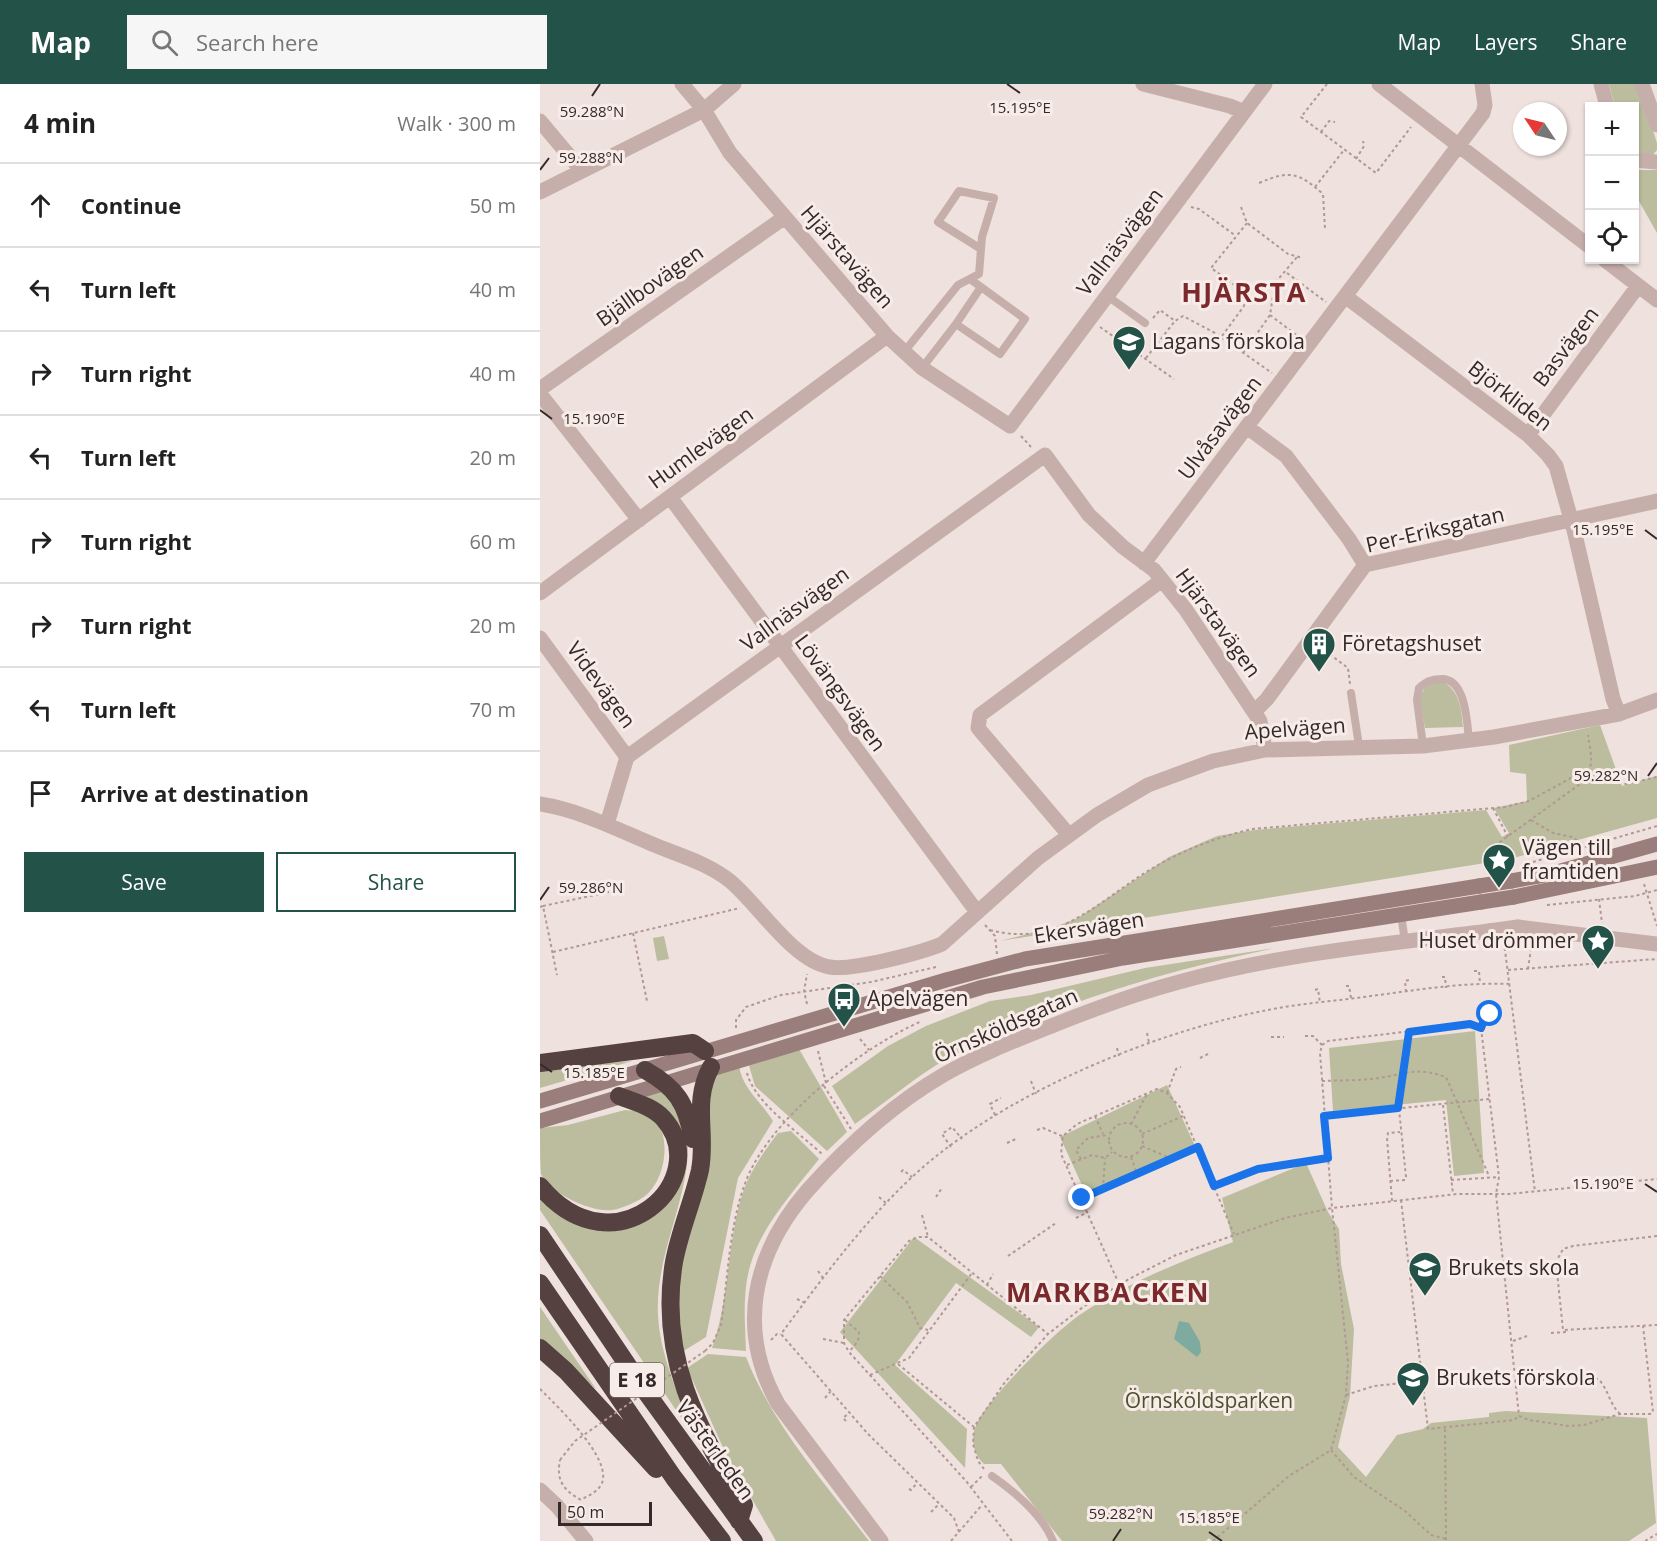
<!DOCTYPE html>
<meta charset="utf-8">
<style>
:root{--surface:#fff;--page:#f6f6f6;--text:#222;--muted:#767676;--line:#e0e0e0;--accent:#225248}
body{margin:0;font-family:"Open Sans",sans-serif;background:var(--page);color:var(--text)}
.controls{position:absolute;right:18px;top:18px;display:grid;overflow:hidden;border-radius:0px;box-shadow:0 2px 4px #0004}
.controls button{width:54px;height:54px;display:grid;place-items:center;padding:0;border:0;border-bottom:2px solid var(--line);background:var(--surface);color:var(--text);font:30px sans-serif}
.compass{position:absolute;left:973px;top:18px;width:54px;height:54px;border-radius:50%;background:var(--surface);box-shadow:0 2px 4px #0004;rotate:305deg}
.scale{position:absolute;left:18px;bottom:15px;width:94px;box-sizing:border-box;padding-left:6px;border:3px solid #342929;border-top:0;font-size:16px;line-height:21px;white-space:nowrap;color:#342929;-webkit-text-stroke:4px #f8ece8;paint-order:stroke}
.stop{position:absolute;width:18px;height:18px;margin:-14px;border:4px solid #1a73e8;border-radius:50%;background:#fff}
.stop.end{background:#1a73e8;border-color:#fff;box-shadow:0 2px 6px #0008}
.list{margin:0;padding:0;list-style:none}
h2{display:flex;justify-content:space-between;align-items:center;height:78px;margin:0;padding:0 24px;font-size:26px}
h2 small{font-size:20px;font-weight:400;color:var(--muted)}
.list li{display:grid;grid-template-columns:39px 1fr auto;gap:18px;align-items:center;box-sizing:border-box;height:84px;padding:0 24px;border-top:2px solid var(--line)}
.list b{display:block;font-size:22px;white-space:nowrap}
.list em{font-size:20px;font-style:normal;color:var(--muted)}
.actions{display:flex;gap:12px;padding:18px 24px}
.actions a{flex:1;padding:14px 0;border:2px solid var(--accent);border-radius:0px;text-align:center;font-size:21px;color:var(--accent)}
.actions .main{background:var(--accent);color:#fff}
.icon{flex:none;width:33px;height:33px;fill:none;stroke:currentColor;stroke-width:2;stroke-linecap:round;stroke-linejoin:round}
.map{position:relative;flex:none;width:1117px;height:1457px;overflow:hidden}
header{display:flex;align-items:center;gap:36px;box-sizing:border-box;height:84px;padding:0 30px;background:var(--accent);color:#fff}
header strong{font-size:28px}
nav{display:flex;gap:33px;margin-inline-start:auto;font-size:21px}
.search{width:420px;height:54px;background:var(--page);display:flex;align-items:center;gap:15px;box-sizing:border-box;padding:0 21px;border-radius:0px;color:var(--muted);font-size:22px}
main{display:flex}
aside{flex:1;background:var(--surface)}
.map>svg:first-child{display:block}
.green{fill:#bbbd9e}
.water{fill:#7eaa9f}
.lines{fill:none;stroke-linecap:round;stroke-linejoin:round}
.path{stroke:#b29894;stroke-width:2;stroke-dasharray:3 3;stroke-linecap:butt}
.lane{stroke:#c6afaa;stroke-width:8}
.street{stroke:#c6afaa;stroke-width:15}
.secondary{stroke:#9a7e7b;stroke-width:15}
.highway{stroke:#554140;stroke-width:18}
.path-bridge{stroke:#b29894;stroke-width:2;stroke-dasharray:3 3;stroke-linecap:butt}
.street-bridge{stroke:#c6afaa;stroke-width:15}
.secondary-bridge{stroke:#9a7e7b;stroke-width:15}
.route{stroke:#1a73e8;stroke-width:8}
.ticks{fill:none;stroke:#342929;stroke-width:2}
.labels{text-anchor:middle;stroke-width:6;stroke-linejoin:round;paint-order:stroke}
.shield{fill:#f8ece8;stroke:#6f6462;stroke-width:1.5}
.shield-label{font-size:20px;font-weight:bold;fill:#342929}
.street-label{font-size:21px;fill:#342929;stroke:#f8ece8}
.poi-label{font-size:21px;fill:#342929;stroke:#f8ece8;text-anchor:start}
.park-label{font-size:21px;fill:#4d502f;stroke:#f8ece8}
.district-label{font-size:27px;font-weight:bold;letter-spacing:1.5px;fill:#7c292d;stroke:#f8ece8}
.ticks-label{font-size:15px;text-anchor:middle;fill:#342929;stroke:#f8ece8;stroke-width:6;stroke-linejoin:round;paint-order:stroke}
</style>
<header>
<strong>Map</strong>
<div class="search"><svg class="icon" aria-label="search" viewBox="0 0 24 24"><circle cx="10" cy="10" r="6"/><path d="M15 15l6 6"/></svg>Search here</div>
<nav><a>Map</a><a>Layers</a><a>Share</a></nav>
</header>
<main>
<aside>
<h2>4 min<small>Walk · 300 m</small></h2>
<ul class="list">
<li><svg class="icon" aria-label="ahead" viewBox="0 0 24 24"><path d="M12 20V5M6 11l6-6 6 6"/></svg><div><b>Continue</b></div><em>50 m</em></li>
<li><svg class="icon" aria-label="left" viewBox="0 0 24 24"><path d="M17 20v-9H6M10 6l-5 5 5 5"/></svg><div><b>Turn left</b></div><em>40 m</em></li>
<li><svg class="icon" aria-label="right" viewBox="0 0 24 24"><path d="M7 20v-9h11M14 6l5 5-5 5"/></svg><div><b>Turn right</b></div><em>40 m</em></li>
<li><svg class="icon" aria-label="left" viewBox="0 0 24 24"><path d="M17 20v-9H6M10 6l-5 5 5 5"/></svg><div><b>Turn left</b></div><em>20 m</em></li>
<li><svg class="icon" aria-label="right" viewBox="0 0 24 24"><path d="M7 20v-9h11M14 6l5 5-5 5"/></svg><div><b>Turn right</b></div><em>60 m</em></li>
<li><svg class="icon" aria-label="right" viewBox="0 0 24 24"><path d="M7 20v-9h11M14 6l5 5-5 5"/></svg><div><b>Turn right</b></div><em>20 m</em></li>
<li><svg class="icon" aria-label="left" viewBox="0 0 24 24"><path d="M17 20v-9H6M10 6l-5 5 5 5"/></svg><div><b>Turn left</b></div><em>70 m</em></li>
<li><svg class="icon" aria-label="arrive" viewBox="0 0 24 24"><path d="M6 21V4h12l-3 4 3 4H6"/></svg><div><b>Arrive at destination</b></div></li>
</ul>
<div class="actions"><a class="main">Save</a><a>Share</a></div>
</aside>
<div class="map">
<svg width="1117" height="1457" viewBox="0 0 1117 1457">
<rect width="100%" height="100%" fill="#efe1dd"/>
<!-- green -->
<path class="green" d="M1069 0H1098L1117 59V66L1111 73 1095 69 1094 22H1075Z
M1094 86H1117V149L1095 110Z
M902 597C920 607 921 624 923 643L885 644C882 622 872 601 902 597Z
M1060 641 1082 702 1117 692V734L970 775 460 857 515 843 538 834 629 773 677 752 714 746 946 726 962 753 969 749 954 724 987 717 986 690 970 688 969 661Z
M124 852 129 875 117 877 113 854Z
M736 864C624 887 511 921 408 974 376 992 345 1019 315 1040L292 1002 348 962 386 942 450 917 491 911 605 884Z
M935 947 944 1089 914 1092 906 1016 793 1027 789 964Z
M259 965 307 1048 287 1067 215 1002 208 978Z
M92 977 0 1004V985Z
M199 981C202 1005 221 1017 233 1037L198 1094 166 1253 142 1268 135 1219 172 992Z
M627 1001 655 1062 547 1112 520 1053Z
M126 1005C136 1023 148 1044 148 1065 147 1119 115 1173 118 1231 120 1274 141 1316 157 1357L0 1126V1113L14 1128 41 1142 77 1146 104 1136 144 1079 102 1012Z
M85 1026C91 1027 99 1026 104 1028 136 1041 127 1099 102 1114 95 1119 80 1125 72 1126 52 1129 9 1109 1 1090 0 1078 0 1057 0 1044L28 1041Z
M251 1047 279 1075C254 1107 223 1140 211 1179 202 1206 205 1239 206 1267L172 1264C189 1217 187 1165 200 1118 207 1091 222 1070 238 1049Z
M766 1079 788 1128 799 1145 801 1180 814 1245 810 1312 798 1363 826 1393 857 1351 883 1345 891 1339 949 1333V1329L966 1327 1107 1334 1116 1439 1089 1457H672L669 1454 666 1457H522L461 1380H444C433 1370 430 1354 437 1339 451 1312 514 1248 541 1230 587 1199 641 1177 693 1158L682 1114Z
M374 1153 499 1243 491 1253 416 1199 355 1281 427 1345 425 1384 300 1248Z
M0 1223 56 1305 0 1255Z
M168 1270 206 1273C233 1342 285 1399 329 1457H236L186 1370 147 1284Z"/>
<!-- water -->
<path class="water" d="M639 1237 649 1239 660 1258 661 1268 657 1273 634 1255Z"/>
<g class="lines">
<!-- path -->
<path class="path" d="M787 0 761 33 836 89 871 43
M781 48 789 37 795 38
M816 75 824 62 823 57
M719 99C750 86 758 88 783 110L785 145
M775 103 804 66
M651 123 659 125 696 152
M701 123 707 139 748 170 763 174
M707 139 671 184 706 209 735 199 757 173
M747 189 786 218
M730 231 759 253
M613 234 620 226 635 237 643 232 675 249 732 289
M560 243 634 295
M682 252 704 222 706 209
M704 268 730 231 735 199
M606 274 635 237
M481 352 491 363
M780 563 808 584 810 600
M953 724 968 753
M991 736 1013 749 1032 753 1044 761
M993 778 1117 742
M953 787V771L960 758 1040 700C1056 682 1051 673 1048 651
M1104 800 1117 842
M1059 815 1062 839
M1007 821 1095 812 1117 806
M3 822 69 808
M0 823 3 822 17 891
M445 841 455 852 457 870
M450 846C522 865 561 813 618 781 648 764 679 753 712 745L965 723 989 717 1040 689 1046 694 1058 693 1086 700 1117 693
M93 849 107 917
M964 858 995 1108
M13 868 200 824
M988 885 992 858
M968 886 1117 875
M934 887H939L940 900
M902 893H905L906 904
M309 902 310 908
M806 902H809L811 914
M775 906 778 905 780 919
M866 908 865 897 869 896
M267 920 264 907 267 890
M196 944V936L206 923 241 911 331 898 396 883
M941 944 947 931 950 930
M607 949 609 959
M765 952H773L782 961
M731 953H744
M320 955 329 966
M577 964 579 972
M278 967 286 999
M660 974 670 969
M207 989C215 1020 260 1049 283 1071
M491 997 496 1010
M782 997C804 996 828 997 850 992 873 987 882 985 906 993L949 1092
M284 1002 311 1045
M627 1009 636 985 641 983
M903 1021 913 1110
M455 1031 450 1020 461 1014
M555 1032 563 1050
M785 1032 949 1015
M569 1056a17 17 0 1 1 34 0a17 17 0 1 1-34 0Z
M591 1040 607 1010
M497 1046 503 1044 522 1052
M602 1050 643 1032
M467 1059 478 1054
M602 1062 632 1075
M411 1063 402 1050 412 1043 422 1055
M591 1073 597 1090
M541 1075 536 1066 548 1054 568 1051
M527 1081 552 1071 565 1074 572 1068
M361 1088 363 1086 372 1093
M911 1096 959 1093
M850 1097 865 1096 866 1093 859 1025 869 948
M674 1102 718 1085 787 1074
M563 1105 565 1074
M339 1113 346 1119
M396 1113 402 1104
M542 1114 657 1063
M861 1116 888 1345 974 1336 979 1332
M852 1117 847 1054 848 1049 860 1048
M382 1131 388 1153
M536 1134 548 1128
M1117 1152 1033 1162 1023 1165 1016 1178 1023 1246 1117 1241
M468 1172 516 1139
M278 1187 283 1194
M340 1192 367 1218 380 1244 388 1246
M579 1200 521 1070 523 1052 537 1040 617 1005 627 1009 640 1023 694 1150
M447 1201 453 1190
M257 1215 265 1219
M305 1236 319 1248 318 1257 309 1268
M1011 1249 1026 1248
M283 1255 304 1259
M231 1256 237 1250H241
M973 1257 987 1252
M165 1267 173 1259 181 1241C188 1194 189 1141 206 1097 230 1034 322 963 382 937
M358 1280 434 1343
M330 1291 369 1274 432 1189
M978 1302C994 1298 1049 1284 1061 1298 1069 1309 1070 1320 1080 1330
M0 1305C17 1322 72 1374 62 1399 58 1408 49 1411 41 1416 23 1406 16 1396 20 1376
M806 1311 834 1302 882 1297
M285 1314 291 1307
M979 1332 989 1336 1029 1342 1044 1341 1080 1330H1110L1113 1328 1103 1242
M306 1337 303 1334 309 1329
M905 1345 906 1457
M791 1366 814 1393 865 1427 891 1451 906 1455
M444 1385 438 1377 433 1360 434 1343 465 1298 508 1250 543 1223 589 1195 636 1171 745 1134 792 1124 917 1110H969L1117 1095
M431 1403 442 1392
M369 1405 371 1406 377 1399
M391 1428 399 1420
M419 1448 414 1434 328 1350 241 1250C281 1196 322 1140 371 1094 458 1012 612 948 728 926 762 919 797 917 831 912 877 906 924 898 970 900
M411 1457 442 1421
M472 1457 426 1397 309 1268 304 1259V1236L369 1157 378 1153H388L508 1250
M673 1457 749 1392 791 1366 806 1311 808 1278 792 1124 780 969 782 961 788 957 930 940 941 944 959 1093 956 1110 979 1332
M1105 1457 1117 1450"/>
<!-- lane -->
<path class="lane" d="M430 195 485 235 460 270 416 240 441 203
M566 211 605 239
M364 268 418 201 439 190 442 153 454 114 419 107 398 138 441 165
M382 284 416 240
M811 609 819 662
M883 662 877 616 879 604C886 598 891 595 901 595 926 594 927 639 929 656
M861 831 865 857
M452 1392C475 1408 502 1430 513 1457"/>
<!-- street -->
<path class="street" d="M142 0 164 26 190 69 347 252 382 284 470 342 725 0
M603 0 690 22 704 28
M839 0 1050 163
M1061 0 1067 22
M1102 0 1117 41
M0 37 42 87
M1094 76 1117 78
M0 108 164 26 194 0
M1065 176 1117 216
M805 212 988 351 1008 371 1016 382 1034 446 1073 615 1079 630
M0 305 245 133
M0 310 99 436
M707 343 746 372 809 455 825 481
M988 351 1098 202
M130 413 437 828
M604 479 943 29 945 21 942 0
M0 509 347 252
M0 554 87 673
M715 627 727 615 825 481 1117 417
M0 720C39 726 76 745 112 760 138 771 168 779 190 797 218 820 254 878 290 883 312 887 380 869 402 860L498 774 557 731 608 701 673 677 725 666 883 662 954 653 1079 630 1117 616
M67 740 87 673 505 371 549 431 583 463 614 486 646 526 720 637 725 666
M529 751 438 644 440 631 622 496
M978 843 1117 860
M0 1406 17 1422 46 1457
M341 1457 238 1320C196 1245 213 1170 267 1107 307 1062 353 1020 405 990 438 971 474 957 509 943 551 926 594 910 639 898 739 870 846 860 949 847"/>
<!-- secondary -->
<path class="secondary" d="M971 797 1010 790 1117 760
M974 813 1117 783
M0 1017 406 896 485 875 939 802
M0 1037 443 903 583 874 941 818"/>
<!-- highway -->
<path class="highway" d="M0 979 153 959 165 967
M171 983C152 1018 167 1048 160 1086 153 1117 140 1146 134 1178 118 1272 157 1343 204 1421L199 1437
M105 986C137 1004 146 1019 153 1055
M0 1102C75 1192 177 1094 123 1034 112 1022 94 1018 79 1012
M0 1151 103 1304 214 1457
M0 1199 134 1394 182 1457
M0 1264 26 1287 116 1385"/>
<!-- path-bridge -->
<path class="path-bridge" d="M20 1376 35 1357 165 1267"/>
<!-- street-bridge -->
<path class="street-bridge" d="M949 847 978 843"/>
<!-- secondary-bridge -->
<path class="secondary-bridge" d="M939 802 971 797
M941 818 974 813"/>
</g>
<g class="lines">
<!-- route -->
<path class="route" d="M542 1114 658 1063 674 1102 718 1085 788 1074 784 1032 858 1024 869 948 930 940 941 944 946 931 950 930"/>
</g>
<!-- ticks -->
<path class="ticks" d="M467 0 480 9M52 12 60 0M0 86 9 74M0 326 12 335M1105 446 1117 455M1108 692 1117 679M0 816 9 803M0 980 12 988M1105 1100 1117 1108M669 1448 682 1457M573 1457 581 1445"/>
<!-- icons -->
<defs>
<g id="school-pin" transform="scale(1.725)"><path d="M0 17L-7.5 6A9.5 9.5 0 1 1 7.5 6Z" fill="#225248" stroke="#f8ece8"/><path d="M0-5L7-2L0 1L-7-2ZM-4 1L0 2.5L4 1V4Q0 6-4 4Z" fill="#fff"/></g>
<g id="building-pin" transform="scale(1.725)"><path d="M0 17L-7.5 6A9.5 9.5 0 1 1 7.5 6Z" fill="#225248" stroke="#f8ece8"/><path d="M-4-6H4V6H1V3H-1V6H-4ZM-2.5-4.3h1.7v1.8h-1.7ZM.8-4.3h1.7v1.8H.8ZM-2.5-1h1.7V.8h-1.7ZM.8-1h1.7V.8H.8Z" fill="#fff"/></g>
<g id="sight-pin" transform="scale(1.725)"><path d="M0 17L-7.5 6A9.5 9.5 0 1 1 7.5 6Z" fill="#225248" stroke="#f8ece8"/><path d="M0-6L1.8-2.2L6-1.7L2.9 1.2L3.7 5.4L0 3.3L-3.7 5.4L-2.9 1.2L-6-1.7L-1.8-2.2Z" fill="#fff"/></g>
<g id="bus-pin" transform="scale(1.725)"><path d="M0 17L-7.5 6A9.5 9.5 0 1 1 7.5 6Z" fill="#225248" stroke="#f8ece8"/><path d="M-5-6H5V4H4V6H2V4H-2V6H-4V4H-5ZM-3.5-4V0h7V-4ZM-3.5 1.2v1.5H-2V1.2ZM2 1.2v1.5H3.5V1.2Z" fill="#fff"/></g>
</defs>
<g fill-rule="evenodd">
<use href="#school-pin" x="589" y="258"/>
<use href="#building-pin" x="779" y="560"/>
<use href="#sight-pin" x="959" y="776"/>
<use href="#sight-pin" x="1058" y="857"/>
<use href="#bus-pin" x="304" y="915"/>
<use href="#school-pin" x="885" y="1184"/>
<use href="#school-pin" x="873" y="1294"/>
</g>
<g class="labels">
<!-- shield labels -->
<rect class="shield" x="70" y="1279" width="54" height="34" rx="4.5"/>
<g class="shield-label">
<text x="97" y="1303">E 18</text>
</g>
<!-- street labels -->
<g class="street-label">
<text transform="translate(580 158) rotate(-53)" y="7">Vallnäsvägen</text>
<text transform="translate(307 173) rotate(49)" y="7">Hjärstavägen</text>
<text transform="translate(110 202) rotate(-35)" y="7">Bjällbovägen</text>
<text transform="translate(1026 263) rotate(-53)" y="7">Basvägen</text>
<text transform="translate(970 312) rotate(38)" y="7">Björkliden</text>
<text transform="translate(680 344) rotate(-53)" y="7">Ulvåsavägen</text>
<text transform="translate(161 364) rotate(-36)" y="7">Humlevägen</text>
<text transform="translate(895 446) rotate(-13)" y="7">Per-Eriksgatan</text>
<text transform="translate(255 525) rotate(-36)" y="7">Vallnäsvägen</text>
<text transform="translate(678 539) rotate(54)" y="7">Hjärstavägen</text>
<text transform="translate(61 601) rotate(54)" y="7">Videvägen</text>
<text transform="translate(300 609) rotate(54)" y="7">Lövängsvägen</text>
<text transform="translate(755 645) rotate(-4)" y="7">Apelvägen</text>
<text transform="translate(549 844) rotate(-9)" y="7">Ekersvägen</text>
<text transform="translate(466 942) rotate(-24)" y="7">Örnsköldsgatan</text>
<text transform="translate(175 1366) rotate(54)" y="7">Västerleden</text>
</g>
<!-- poi labels -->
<g class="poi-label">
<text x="612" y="265">Lagans förskola</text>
<text x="802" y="567">Företagshuset</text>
<text x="982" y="771">Vägen till<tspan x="982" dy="24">framtiden</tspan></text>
<text x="1035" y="864" text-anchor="end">Huset drömmer</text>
<text x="327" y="922">Apelvägen</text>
<text x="908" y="1191">Brukets skola</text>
<text x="896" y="1301">Brukets förskola</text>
</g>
<!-- park labels -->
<g class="park-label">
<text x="669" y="1324">Örnsköldsparken</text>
</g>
<!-- district labels -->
<g class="district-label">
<text x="704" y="218">HJÄRSTA</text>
<text x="568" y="1218">MARKBACKEN</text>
</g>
</g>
<g class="ticks-label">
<text x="480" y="29">15.195°E</text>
<text x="52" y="33">59.288°N</text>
<text x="51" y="79">59.288°N</text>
<text x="54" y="340">15.190°E</text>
<text x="1063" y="451">15.195°E</text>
<text x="1066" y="697">59.282°N</text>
<text x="51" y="809">59.286°N</text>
<text x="54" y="994">15.185°E</text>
<text x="1063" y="1105">15.190°E</text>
<text x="581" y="1435">59.282°N</text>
<text x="669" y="1439">15.185°E</text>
</g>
</svg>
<div class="controls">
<button>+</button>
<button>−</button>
<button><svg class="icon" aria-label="locate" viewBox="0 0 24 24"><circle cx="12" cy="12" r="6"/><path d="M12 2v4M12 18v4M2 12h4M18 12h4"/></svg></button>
</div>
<svg class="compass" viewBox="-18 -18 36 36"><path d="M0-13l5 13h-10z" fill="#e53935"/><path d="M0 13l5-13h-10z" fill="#767676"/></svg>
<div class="scale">50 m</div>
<div class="stop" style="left:950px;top:930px"></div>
<div class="stop end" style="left:542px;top:1114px"></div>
</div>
</main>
